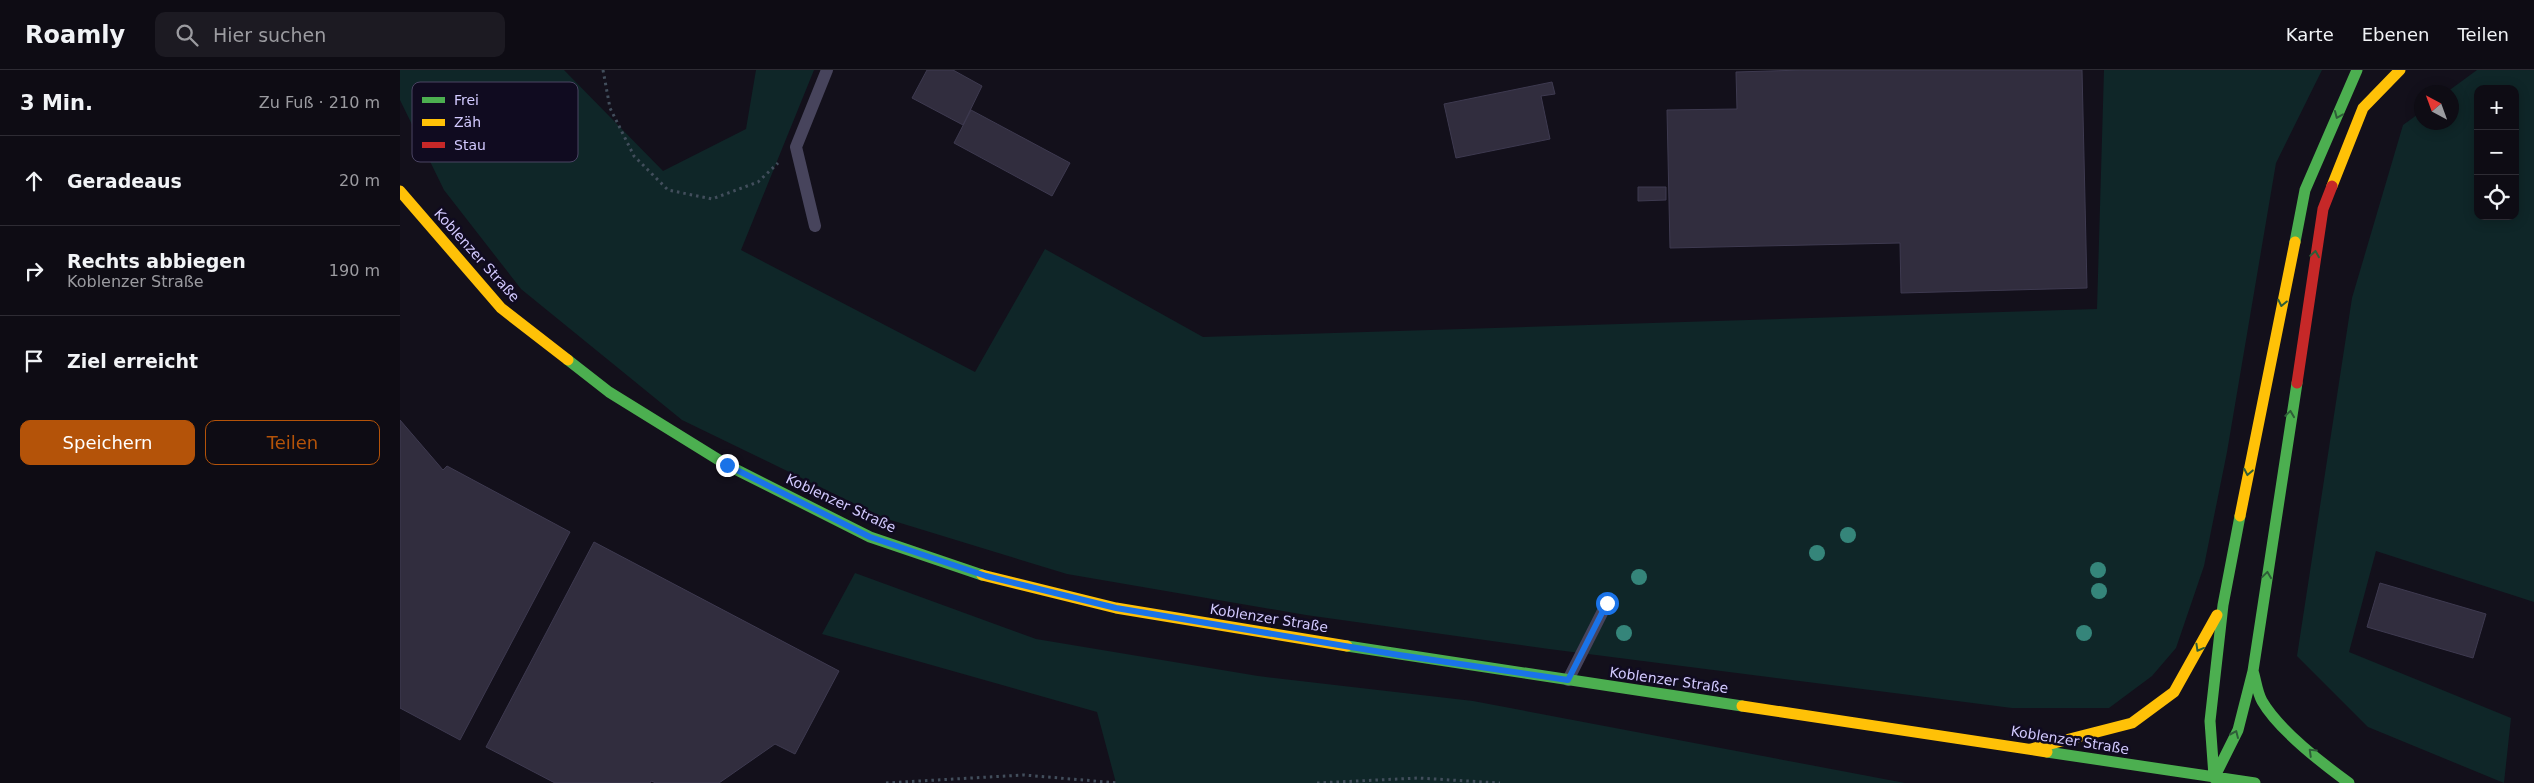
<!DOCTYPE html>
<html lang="de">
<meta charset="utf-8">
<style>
:root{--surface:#0e0c14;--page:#1c1a22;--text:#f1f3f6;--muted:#9b9ba0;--line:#2e2c34;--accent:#b45309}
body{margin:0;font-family:"DejaVu Sans",sans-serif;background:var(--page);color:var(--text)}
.controls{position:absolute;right:15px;top:15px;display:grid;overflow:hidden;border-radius:10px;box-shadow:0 2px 12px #0003}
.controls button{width:45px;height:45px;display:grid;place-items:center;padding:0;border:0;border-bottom:1px solid var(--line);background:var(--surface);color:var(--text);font:25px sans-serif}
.compass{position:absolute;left:2014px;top:15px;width:45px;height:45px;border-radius:50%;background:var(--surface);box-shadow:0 2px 12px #0003;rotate:319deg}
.stop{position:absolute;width:15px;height:15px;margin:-11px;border:4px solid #1a73e8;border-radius:50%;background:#fff}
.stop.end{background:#1a73e8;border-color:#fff;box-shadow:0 1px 5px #0008}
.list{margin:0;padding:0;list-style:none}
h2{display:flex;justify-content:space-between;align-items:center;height:65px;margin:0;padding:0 20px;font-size:21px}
h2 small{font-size:16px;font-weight:400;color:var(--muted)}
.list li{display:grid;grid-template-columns:32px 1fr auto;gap:15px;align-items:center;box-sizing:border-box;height:90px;padding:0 20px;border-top:1px solid var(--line)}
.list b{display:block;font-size:19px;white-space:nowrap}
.list p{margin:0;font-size:16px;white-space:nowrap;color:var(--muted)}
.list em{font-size:16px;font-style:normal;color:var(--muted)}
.actions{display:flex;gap:10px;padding:15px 20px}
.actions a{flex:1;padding:11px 0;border:1px solid var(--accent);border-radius:10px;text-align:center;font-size:18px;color:var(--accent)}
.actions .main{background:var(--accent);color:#fff}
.icon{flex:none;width:28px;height:28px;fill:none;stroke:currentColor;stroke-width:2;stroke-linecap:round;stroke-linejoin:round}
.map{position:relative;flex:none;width:2134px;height:713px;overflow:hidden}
header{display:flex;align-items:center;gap:30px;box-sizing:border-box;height:70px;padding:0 25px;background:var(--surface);border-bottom:1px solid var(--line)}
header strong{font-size:24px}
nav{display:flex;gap:28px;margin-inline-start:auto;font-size:18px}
.search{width:350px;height:45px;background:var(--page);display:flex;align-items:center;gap:12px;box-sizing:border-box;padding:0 18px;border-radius:10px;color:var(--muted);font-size:19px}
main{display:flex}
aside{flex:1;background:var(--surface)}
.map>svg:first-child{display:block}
.green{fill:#0f2628;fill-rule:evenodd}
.building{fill:#312d3e;stroke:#3e3a50}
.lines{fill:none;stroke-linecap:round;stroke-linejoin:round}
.path{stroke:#424e5c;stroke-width:3;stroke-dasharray:2.5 4;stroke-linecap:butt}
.lane{stroke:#47445c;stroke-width:12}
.fast{stroke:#4caf50;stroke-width:11}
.slow{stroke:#ffc107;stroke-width:11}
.jam{stroke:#c62828;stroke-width:11}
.tree{fill:#35857a}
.oneway{stroke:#2e5d38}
.route{stroke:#1a73e8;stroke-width:6}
.labels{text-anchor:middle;stroke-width:5;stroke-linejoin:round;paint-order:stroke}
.street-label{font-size:14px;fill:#d3caff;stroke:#100b20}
.key{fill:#100b20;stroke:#4a4463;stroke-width:1}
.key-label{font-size:14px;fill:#d3caff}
</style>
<header>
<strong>Roamly</strong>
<div class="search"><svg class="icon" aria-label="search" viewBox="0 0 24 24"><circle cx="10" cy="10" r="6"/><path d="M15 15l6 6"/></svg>Hier suchen</div>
<nav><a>Karte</a><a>Ebenen</a><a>Teilen</a></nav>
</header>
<main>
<aside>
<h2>3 Min.<small>Zu Fuß · 210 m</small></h2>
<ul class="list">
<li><svg class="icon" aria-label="ahead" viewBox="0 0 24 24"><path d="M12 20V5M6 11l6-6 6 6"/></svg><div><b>Geradeaus</b></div><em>20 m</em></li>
<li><svg class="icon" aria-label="right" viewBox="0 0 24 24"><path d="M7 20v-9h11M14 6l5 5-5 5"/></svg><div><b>Rechts abbiegen</b><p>Koblenzer Straße</p></div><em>190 m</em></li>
<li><svg class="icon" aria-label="arrive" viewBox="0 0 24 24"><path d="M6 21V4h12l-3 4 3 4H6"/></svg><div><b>Ziel erreicht</b></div></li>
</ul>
<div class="actions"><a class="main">Speichern</a><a>Teilen</a></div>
</aside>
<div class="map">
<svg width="2134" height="713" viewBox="0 0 2134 713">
<rect width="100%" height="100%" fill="#13101b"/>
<!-- green -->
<path class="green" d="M0 0H164L263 101 346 59 356 0H414L341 180 575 302 645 179 803 267 1697 239 1704 0H1922L1876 93 1827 382 1804 496 1776 578 1752 606 1709 638H1612L1149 579 906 545 667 504 484 448 282 350 121 219 44 120 0 30Z
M2077 0H2134V532L1976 481 1949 582 2111 648 2104 713 1968 657 1897 586 1952 228 2003 55 2021 42 2022 52H2052V22H2047ZM2078 19H2115V146H2078Z
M455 503 636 569 858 606 1073 631 1505 713H716L697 642 422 564Z"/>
<!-- building -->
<path class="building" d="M527 0H553L582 16 563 55 512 28Z
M1403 0H1682L1687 218 1501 223 1500 173 1270 178 1267 40 1337 39 1336 2Z
M1152 12 1155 24 1141 26 1150 69 1056 88 1044 34Z
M571 40 670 93 652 126 554 73Z
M1238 117H1266V130L1238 131Z
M0 350 43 400 47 396 170 462 60 670 0 638Z
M194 472 439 601 395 684 375 674 319 713H256L251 711 250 713H155L86 677Z
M1980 513 2086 544 2073 588 1967 557Z"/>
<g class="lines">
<!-- path -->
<path class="path" d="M203 0 210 38 234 86 268 120 312 129 358 112 378 93
M486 713 624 705 718 713
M917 713 1018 708 1100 713"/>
<!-- lane -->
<path class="lane" d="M415 156 396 77 427 0
M1168 610 1207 533"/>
<!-- fast -->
<path class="fast" d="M1895 172 1905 120 1957 0
M168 290 209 322 327 395 470 467 582 505
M947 576 1342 636
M1853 601C1856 610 1857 622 1862 631 1878 659 1923 694 1949 713
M1647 682 1855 713
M1814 706 1810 651 1823 535 1840 446
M1814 708 1838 660 1853 601 1897 313"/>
<!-- slow -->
<path class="slow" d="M1932 116 1963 38 2000 0
M0 121 101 238 168 290
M1840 446 1895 172
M582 505 716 538 947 576
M1342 636 1647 682
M1631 679 1732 653 1774 622 1817 545"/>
<!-- jam -->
<path class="jam" d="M1897 313 1923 139 1932 116"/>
</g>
<!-- trees -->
<g class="tree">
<circle cx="1448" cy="465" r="8"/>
<circle cx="1417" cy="483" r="8"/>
<circle cx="1698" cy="500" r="8"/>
<circle cx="1239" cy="507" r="8"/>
<circle cx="1699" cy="521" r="8"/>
<circle cx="1224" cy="563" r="8"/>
<circle cx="1684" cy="563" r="8"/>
</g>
<!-- one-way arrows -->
<defs><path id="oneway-chevron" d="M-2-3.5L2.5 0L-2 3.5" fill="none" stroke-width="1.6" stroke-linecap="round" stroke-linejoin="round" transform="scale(1.25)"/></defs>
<g class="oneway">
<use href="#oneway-chevron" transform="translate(1938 45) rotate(113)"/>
<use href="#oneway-chevron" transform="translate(1915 184) rotate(-81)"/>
<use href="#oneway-chevron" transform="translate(1882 233) rotate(102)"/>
<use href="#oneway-chevron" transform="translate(1890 344) rotate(-82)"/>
<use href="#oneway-chevron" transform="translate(1848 402) rotate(101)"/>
<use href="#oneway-chevron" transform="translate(1867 505) rotate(-82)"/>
<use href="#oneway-chevron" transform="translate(1799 578) rotate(119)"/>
<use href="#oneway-chevron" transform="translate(1835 664) rotate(-66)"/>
<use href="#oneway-chevron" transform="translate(1912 682) rotate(-136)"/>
</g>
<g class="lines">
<!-- route -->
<path class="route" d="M327 395 470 467 586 506 716 538 999 585 1168 610 1207 533"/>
</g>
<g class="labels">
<!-- street labels -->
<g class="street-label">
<text transform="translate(77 185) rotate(48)" y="5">Koblenzer Straße</text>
<text transform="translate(441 433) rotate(25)" y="5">Koblenzer Straße</text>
<text transform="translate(869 548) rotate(9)" y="5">Koblenzer Straße</text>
<text transform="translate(1269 610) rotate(8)" y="5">Koblenzer Straße</text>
<text transform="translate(1670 670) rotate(9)" y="5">Koblenzer Straße</text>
</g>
</g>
<!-- legend -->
<rect x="12" y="12" width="166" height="80" rx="8" class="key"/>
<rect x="22" y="27" width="23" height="6" fill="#4caf50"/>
<rect x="22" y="49" width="23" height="7" fill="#ffc107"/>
<rect x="22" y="72" width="23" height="6" fill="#c62828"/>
<g class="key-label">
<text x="54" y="35">Frei</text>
<text x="54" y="57">Zäh</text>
<text x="54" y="80">Stau</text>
</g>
</svg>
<div class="controls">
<button>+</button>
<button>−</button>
<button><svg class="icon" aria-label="locate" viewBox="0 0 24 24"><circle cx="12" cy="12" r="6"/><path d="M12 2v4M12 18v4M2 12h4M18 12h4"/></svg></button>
</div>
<svg class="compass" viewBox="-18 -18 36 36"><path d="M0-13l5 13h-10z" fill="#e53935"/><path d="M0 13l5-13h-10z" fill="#9b9ba0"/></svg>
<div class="stop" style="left:1207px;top:533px"></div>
<div class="stop end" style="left:327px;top:395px"></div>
</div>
</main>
